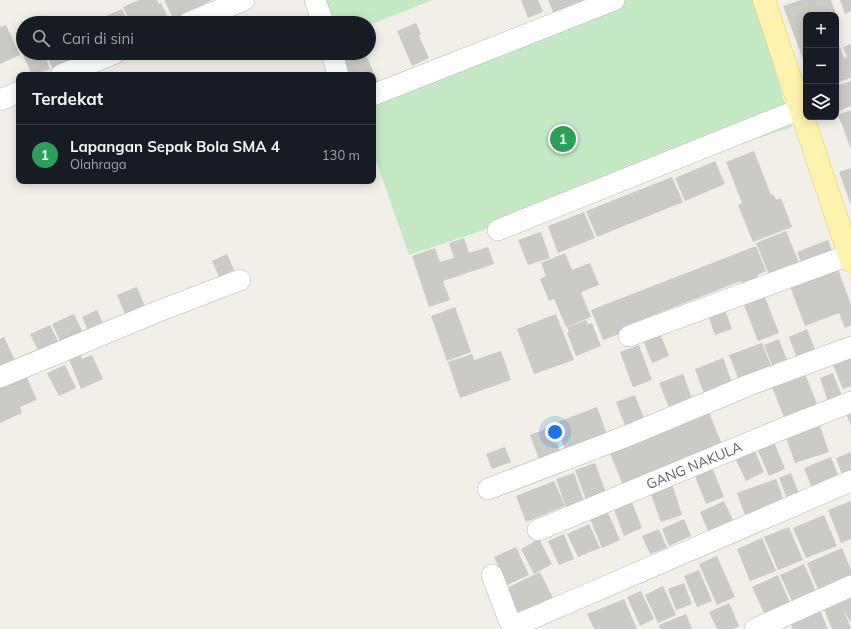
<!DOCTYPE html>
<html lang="id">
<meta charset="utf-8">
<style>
:root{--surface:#171b24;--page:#20242c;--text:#f1f3f6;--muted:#9ea1a6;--line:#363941;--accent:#ea4335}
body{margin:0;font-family:Mulish,sans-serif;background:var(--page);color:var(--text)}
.controls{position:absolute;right:12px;top:12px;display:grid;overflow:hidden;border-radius:8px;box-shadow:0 2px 10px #0003}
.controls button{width:36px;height:36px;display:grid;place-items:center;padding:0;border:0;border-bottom:1px solid var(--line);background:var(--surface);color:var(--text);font:20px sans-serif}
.you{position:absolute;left:555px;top:432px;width:14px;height:14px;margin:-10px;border:3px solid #fff;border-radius:50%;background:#1a73e8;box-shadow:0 0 0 6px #1a73e833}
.badge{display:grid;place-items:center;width:26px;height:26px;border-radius:50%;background:var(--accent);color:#fff;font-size:13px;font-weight:700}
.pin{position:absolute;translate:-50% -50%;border:2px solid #fff;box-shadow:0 1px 4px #0006}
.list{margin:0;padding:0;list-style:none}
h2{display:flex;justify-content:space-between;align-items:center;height:52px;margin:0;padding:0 16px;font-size:17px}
h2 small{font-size:13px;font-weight:400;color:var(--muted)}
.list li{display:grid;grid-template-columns:26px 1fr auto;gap:12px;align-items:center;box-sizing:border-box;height:60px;padding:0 16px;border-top:1px solid var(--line)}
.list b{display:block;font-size:15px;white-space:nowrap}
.list p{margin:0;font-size:13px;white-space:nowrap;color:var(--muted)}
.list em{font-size:13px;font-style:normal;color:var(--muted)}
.icon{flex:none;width:22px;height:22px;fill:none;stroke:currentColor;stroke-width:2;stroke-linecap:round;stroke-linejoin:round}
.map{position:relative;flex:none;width:851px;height:629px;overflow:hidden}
.search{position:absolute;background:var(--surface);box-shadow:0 2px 10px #0003;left:16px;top:16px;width:360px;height:44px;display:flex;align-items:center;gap:10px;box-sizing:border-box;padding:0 14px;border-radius:22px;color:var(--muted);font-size:15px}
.panel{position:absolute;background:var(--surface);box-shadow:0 2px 10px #0003;left:16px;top:72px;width:360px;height:112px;border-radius:8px}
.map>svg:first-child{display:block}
.green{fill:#c5e8c5}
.building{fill:#cccac5}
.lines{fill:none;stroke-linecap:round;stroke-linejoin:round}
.minor-casing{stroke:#b5b8bc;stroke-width:22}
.major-casing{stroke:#f2c960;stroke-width:23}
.minor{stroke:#fff;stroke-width:21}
.major{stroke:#fff2af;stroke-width:22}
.labels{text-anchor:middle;stroke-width:3;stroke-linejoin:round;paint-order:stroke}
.street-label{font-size:14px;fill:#5f6368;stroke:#fff}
</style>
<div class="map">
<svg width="851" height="629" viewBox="0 0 851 629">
<rect width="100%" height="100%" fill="#f1efe8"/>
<!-- green -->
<path class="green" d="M319 0H433L369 25V23H327Z
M619 0H754L792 127 409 255 373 152V103Z"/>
<!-- building -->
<path class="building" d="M139 0H157L159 4 161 3 167 16 151 23H131L123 7Z
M164 0H212L174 20Z
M521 0H538L543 12 528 18Z
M548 0H582L583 2 554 14Z
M801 0H831L836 14 806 15V67L783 6Z
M840 0H851V11L845 14Z
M122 9 129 23H101L99 19Z
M416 23 421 34 419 36 429 58 412 66 397 31Z
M6 25 20 55 0 64V27Z
M836 37 844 58 847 57 843 47 851 44V78L836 83Z
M23 47V53H44L50 69 32 75 20 48Z
M45 53H76L68 57 70 60 53 69Z
M347 53H365L380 86 373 89V75H350L341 55Z
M851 81V106L836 112V86Z
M851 110V149L838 115Z
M754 151 771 195 773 194 776 200 781 198 792 227 753 242 738 205 742 203 726 162Z
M715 161 725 184 685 201 675 178Z
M851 168V205L839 172Z
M672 177 683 202 597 237 586 211Z
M584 212 595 238 558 253 548 226Z
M786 231 800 265 770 277 756 243Z
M541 232 550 258 528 265 518 240Z
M464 238 469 253 488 247 494 264 443 281 450 300 429 307 412 256 435 248 440 262 454 258 449 243Z
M828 240 832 251 801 263 797 252Z
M756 246 766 271 757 275 761 283 745 290 741 281 623 327 625 332 603 340 591 310Z
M565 253 572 270 590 263 599 285 581 292 591 317 566 327 554 299 549 301 540 279 546 276 541 263Z
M227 254 234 270 219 277 212 261Z
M836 263 851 305V325L845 328 839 313 805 326 788 281Z
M137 287 148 313 128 321 117 295Z
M763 292 779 333 758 341 742 300Z
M455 307 471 352 447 361 431 316Z
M724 307 732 329 715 335 707 313Z
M97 310 106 330 91 337 82 317Z
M74 314 86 339 64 349 52 324Z
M556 314 574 360 534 374 517 329Z
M586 320 588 324 592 323 601 346 576 356 567 333 569 332 567 327Z
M50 325 62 349 42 358 30 334Z
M658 328 669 356 652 363 641 335Z
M807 329 817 354 798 361 789 337Z
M4 337 17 365 0 370V339Z
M779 339 789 366 774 371 764 345Z
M762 343 773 371 740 383 729 355Z
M639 345 652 380 633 387 620 352Z
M501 351 511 380 460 398 448 362 472 354 474 360Z
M79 353 82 359 92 355 103 379 81 389 68 357Z
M851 355V386L843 389 832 363Z
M723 358 733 385 705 396 695 369Z
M65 365 76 388 59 396 47 373Z
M804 371 819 409 786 422 771 384Z
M833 373 842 396 828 402 820 378Z
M683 374 693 401 670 410 659 383Z
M26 375 37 400 20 407 22 413 0 423V387Z
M635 395 646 424 627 431 616 402Z
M597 407 608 437 566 452 555 423Z
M851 408V426L845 411Z
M709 412 723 447 623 485 609 451Z
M820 426 829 452 795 463 786 438Z
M551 427 561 454 540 462 530 435Z
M774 442 785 469 769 476 757 448Z
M505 447 511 462 492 469 486 454Z
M755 451 764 472 746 481 736 460Z
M851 452V474L843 477 836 458Z
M831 457 839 477 812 488 804 468Z
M595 463 608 498 588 505 575 470Z
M712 467 724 497 706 504 694 474Z
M574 473 586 507 568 513 556 479Z
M791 473 800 496 788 501 779 478Z
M776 479 784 501 745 515 737 493Z
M554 481 565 506 526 522 516 496Z
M672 484 682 515 661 522 650 492Z
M631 500 642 528 624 536 613 507Z
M724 501 733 520 708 531 700 512Z
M851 501V539L841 543 828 510Z
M607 511 620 540 602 548 590 519Z
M824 515 837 546 806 558 793 528Z
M684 519 691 536 669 546 662 529Z
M589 524 600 548 578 557 567 534Z
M789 527 803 560 778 570 764 537Z
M659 529 667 548 650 554 642 536Z
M564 534 574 559 559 565 548 541Z
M762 538 776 571 750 581 737 549Z
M539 539 552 564 534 574 521 549Z
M516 547 529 575 507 585 494 557Z
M842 548 851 570V579L819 592 807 563Z
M717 556 735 597 717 605 699 564Z
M804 564 816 591 792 601 780 575Z
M699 570 712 601 697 607 684 576Z
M540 572 553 598 516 615 503 590Z
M778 575 790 603 765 615 752 587Z
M684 583 692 604 676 610 668 589Z
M663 586 676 615 658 623 645 595Z
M641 591 654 619 640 626 627 597Z
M851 594V623L844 610 851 629H832L823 607Z
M624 599 637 629H594L587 614Z
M729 603 739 626 732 629H717L709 612Z
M819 608 828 629H793L789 621Z
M686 614 692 629H660L659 625Z"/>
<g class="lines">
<!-- minor casing -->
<g class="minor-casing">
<g id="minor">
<path d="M315 0 323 23"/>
<path d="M188 23 244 0"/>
<path d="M332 53 338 75"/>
<path d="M61 75 115 53"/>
<path d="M373 95 614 0"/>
<path d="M0 100 19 92"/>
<path d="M498 230 800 109"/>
<path d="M629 336 849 255"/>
<path d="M0 377 159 311 240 280"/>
<path d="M488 489 627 436 749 385 851 347"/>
<path id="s1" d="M538 530 782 429 851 402"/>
<path d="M492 575 509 620 513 623H521L851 481"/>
<path d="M755 629 851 586"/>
</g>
</g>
<!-- major casing -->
<g class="major-casing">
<path id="major" d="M764 0 851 261"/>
</g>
<!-- minor -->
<use href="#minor" class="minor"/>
<!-- major -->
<use href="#major" class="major"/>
</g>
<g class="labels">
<!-- street labels -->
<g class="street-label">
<text dy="5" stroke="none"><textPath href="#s1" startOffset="169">GANG NAKULA</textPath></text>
</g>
</g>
</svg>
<div class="controls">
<button>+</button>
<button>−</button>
<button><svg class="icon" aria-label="layers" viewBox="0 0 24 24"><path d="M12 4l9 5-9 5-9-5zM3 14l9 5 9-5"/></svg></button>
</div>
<div class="you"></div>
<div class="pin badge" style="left:563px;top:139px;background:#2e9e5b">1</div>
<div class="search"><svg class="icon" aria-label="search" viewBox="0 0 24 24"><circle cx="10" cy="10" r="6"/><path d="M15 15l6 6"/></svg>Cari di sini</div>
<section class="panel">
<h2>Terdekat<small></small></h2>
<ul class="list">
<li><span class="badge" style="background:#2e9e5b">1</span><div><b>Lapangan Sepak Bola SMA 4</b><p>Olahraga</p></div><em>130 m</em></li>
</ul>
</section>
</div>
